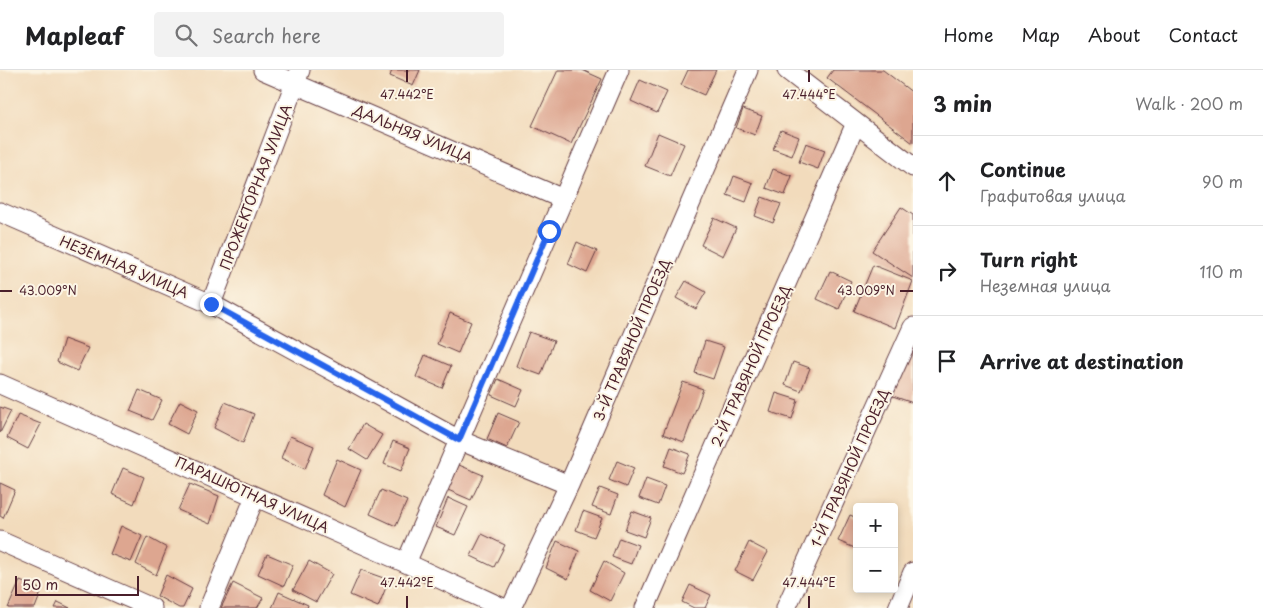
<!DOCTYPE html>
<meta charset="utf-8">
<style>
:root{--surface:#fff;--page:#f2f2f2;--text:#202124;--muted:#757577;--line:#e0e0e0}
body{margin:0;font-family:"Playpen Sans",sans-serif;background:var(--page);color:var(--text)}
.controls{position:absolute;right:15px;bottom:15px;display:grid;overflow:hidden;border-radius:5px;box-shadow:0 2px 8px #0003}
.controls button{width:45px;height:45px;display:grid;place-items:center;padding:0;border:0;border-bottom:1px solid var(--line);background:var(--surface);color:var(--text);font:25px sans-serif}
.scale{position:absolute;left:15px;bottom:12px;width:124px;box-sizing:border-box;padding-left:5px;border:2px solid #4a1f2b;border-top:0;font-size:14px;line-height:18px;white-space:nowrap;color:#4a1f2b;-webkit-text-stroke:4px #fcf5e5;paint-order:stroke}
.stop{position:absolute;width:15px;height:15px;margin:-11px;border:4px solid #2563eb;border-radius:50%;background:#fff}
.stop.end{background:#2563eb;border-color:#fff;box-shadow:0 1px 5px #0008}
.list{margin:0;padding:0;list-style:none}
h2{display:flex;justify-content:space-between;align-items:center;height:65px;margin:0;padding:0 20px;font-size:21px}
h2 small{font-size:16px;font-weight:400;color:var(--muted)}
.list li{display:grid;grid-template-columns:32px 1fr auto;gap:15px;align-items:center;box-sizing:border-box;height:90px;padding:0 20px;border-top:1px solid var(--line)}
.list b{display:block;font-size:19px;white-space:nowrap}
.list p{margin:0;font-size:16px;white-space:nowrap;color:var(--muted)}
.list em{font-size:16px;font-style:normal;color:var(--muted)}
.icon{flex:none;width:28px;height:28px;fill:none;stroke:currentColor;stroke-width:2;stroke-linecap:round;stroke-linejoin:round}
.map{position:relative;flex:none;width:913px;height:538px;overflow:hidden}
header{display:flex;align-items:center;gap:30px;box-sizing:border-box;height:70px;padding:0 25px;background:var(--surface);border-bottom:1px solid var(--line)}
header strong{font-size:24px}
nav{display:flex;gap:28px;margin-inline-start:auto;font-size:18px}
.search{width:350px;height:45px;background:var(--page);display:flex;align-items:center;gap:12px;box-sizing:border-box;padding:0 18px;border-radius:5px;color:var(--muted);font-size:19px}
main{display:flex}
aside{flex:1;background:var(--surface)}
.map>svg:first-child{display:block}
.building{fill:#dda690}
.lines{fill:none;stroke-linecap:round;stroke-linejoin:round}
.street-casing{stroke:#633b41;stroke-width:21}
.street{stroke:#fff;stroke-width:19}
.route{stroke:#2563eb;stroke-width:6}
.ticks{fill:none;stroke:#4a1f2b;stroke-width:2}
.labels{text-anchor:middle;stroke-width:4;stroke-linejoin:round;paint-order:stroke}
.street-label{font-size:14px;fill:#4a1f2b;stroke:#fcf5e5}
.ticks-label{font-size:12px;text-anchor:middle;fill:#4a1f2b;stroke:#fcf5e5;stroke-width:4;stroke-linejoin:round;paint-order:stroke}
</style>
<header>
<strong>Mapleaf</strong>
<div class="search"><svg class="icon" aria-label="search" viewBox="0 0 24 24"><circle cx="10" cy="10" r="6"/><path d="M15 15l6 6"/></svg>Search here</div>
<nav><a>Home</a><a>Map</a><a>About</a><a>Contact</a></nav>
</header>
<main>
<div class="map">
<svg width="913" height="538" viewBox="0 0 913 538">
<rect width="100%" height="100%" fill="#fcf5e5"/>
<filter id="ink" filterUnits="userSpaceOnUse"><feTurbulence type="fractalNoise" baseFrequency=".02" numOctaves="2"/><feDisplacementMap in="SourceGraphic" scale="10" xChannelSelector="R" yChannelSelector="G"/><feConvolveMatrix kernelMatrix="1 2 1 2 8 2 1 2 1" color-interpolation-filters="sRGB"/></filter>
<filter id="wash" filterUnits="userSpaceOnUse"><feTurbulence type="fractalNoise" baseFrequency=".0096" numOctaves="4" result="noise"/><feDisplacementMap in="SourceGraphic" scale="20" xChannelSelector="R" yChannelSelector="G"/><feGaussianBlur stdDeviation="1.12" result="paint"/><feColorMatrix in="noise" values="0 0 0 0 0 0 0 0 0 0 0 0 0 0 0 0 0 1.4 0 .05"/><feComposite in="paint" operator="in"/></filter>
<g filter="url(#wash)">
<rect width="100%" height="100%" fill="#f2dbbc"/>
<g id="blocks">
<!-- building -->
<path class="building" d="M392 0H420L413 16 390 6Z
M558 0H582L602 9 571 74 532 56Z
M688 0H716L704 25 681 15Z
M833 0H883L913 23V73L827 8Z
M640 10 667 22 657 43 631 31Z
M743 39 762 46 755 65 736 58Z
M781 60 799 67 792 86 773 79Z
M658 63 684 74 670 106 645 96Z
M806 73 825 80 818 99 799 92Z
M773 99 792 106 785 125 766 118Z
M734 106 753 113 746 132 727 125Z
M762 127 781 134 773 153 755 146Z
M901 137 913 145V208L872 181Z
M714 148 736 158 723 186 701 175Z
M577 172 597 181 587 203 568 194Z
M873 195 913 211 895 258 854 241Z
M830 201 851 211 839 239 817 229Z
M686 211 706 222 696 239 676 228Z
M450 243 471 252 458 283 437 274Z
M529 262 554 271 541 305 516 296Z
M64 269 88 278 77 301 57 292Z
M913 269V333L887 324Z
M705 271 724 277 713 309 695 303Z
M425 285 451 296 442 318 416 307Z
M793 292 810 298 801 321 785 315Z
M498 309 523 320 516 336 491 325Z
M683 312 703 319 684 372 663 364Z
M139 320 162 330 152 350 130 341Z
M776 323 798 330 792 349 770 342Z
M180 331 198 340 187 364 168 354Z
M225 332 254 344 243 373 214 358Z
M0 337 11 341 0 363Z
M498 343 519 352 507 378 487 369Z
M18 345 41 354 28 379 7 368Z
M363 354 382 365 367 390 349 379Z
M290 366 314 376 305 399 281 388Z
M393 371 410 378 401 401 384 394Z
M671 377 690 384 682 403 664 396Z
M337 389 361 400 345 437 322 425Z
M617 391 634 398 626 417 609 410Z
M459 395 483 405 471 430 448 420Z
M123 398 144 407 134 434 112 424Z
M646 409 665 416 658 435 639 428Z
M0 413 15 420 3 448 0 446Z
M190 414 219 426 210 454 178 440Z
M600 418 618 425 611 444 592 437Z
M381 420 407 431 396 456 370 444Z
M448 428 468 437 455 465 436 457Z
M583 441 602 448 594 467 576 460Z
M632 441 651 448 644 467 625 460Z
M850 445 857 448V479L838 471Z
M121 456 142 466 131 492 110 484Z
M482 464 505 475 494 497 471 486Z
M147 467 167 478 156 505 136 494Z
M619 468 638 475 631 494 612 487Z
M557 471 579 481 568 509 546 498Z
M749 472 768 482 753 510 735 501Z
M267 484 293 495 284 516 258 504Z
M309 491 332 504 316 532 293 520Z
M604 491 624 503 610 531 590 520Z
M361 500 389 510 378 537 350 525Z
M166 505 192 519 183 538H179L157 526Z
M20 511 42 520 35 538H8Z
M233 513 263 528 257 538H221Z
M690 515 711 525 705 538H694L682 532Z
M279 522 308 535 307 538H272Z
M58 532 70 538H55Z"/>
</g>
</g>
<g filter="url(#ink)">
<use href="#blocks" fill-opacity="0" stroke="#633b41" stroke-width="1"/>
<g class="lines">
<!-- street casing -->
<g class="street-casing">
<path id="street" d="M263 0 563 129
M787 0 913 97
M0 142 211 234 459 370 569 415
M211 234 300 0
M0 314 406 493 503 538
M0 471 152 538
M406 493 619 0
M209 538 255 427
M511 538 569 415 748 0
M645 538 856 53
M786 538 913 257
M898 538 913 502"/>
</g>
<!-- street -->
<use href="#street" class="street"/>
</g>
</g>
<g class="lines" filter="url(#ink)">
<!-- route -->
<path class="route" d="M211 234 459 370 549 161"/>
</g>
<!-- ticks -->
<path class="ticks" d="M407 0V12M809 0V12M0 221H12M900 221H913M407 526V538M809 526V538"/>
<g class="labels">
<!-- street labels -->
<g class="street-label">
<text transform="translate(413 64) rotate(23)" y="5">ДАЛЬНЯЯ УЛИЦА</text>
<text transform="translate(256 117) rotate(-69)" y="5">ПРОЖЕКТОРНАЯ УЛИЦА</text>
<text transform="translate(124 197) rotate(23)" y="5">НЕЗЕМНАЯ УЛИЦА</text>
<text transform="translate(632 270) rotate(-67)" y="5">3-Й ТРАВЯНОЙ ПРОЕЗД</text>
<text transform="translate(751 296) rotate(-66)" y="5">2-Й ТРАВЯНОЙ ПРОЕЗД</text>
<text transform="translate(850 398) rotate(-66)" y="5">1-Й ТРАВЯНОЙ ПРОЕЗД</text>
<text transform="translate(252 425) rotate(24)" y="5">ПАРАШЮТНАЯ УЛИЦА</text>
</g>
</g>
<g class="ticks-label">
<text x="407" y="29">47.442°E</text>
<text x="809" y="29">47.444°E</text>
<text x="48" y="225">43.009°N</text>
<text x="866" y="225">43.009°N</text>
<text x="407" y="517">47.442°E</text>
<text x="809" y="517">47.444°E</text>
</g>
</svg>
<div class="controls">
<button>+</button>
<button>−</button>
</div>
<div class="scale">50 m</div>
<div class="stop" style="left:549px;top:161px"></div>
<div class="stop end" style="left:211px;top:234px"></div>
</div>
<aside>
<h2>3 min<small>Walk · 200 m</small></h2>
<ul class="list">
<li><svg class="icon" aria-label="ahead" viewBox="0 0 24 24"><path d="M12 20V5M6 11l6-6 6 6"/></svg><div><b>Continue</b><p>Графитовая улица</p></div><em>90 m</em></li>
<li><svg class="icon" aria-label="right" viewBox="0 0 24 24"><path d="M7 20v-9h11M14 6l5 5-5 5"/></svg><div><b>Turn right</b><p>Неземная улица</p></div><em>110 m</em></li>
<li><svg class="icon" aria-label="arrive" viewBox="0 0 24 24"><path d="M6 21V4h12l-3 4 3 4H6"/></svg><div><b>Arrive at destination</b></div></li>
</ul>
</aside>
</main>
